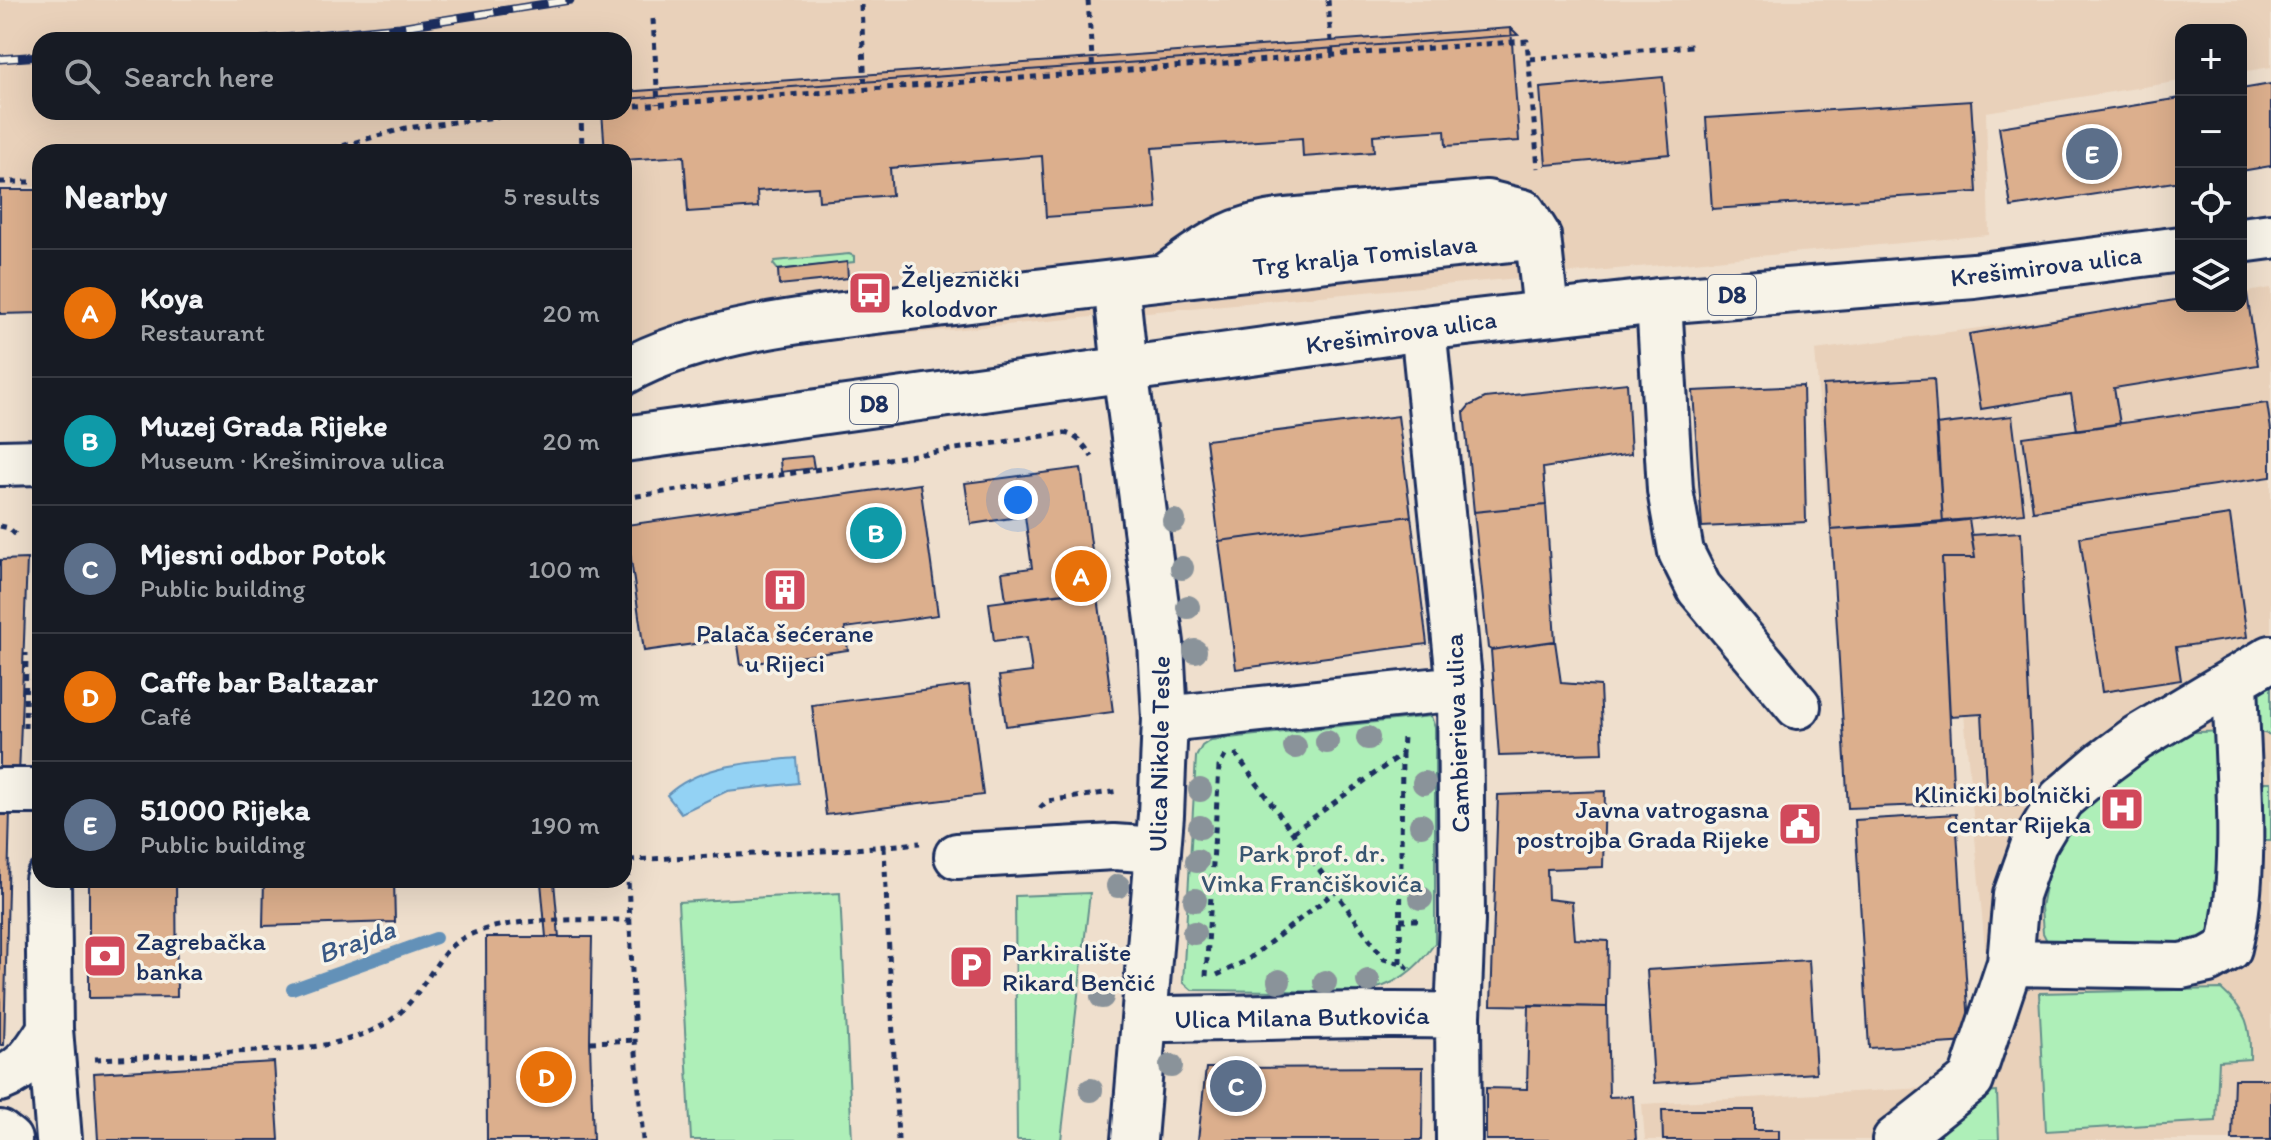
<!DOCTYPE html>
<meta charset="utf-8">
<style>
:root{--surface:#171b24;--page:#242831;--text:#f1f3f6;--muted:#9ea1a6;--line:#363941;--accent:#7c3aed}
body{margin:0;font-family:Itim,sans-serif;background:var(--page);color:var(--text)}
.controls{position:absolute;right:24px;top:24px;display:grid;overflow:hidden;border-radius:16px;box-shadow:0 8px 32px #0002}
.controls button{width:72px;height:72px;display:grid;place-items:center;padding:0;border:0;border-bottom:2px solid var(--line);background:var(--surface);color:var(--text);font:40px sans-serif}
.you{position:absolute;left:1018px;top:500px;width:28px;height:28px;margin:-20px;border:6px solid #fff;border-radius:50%;background:#1a73e8;box-shadow:0 0 0 12px #1a73e833}
.badge{display:grid;place-items:center;width:52px;height:52px;border-radius:50%;background:var(--accent);color:#fff;font-size:26px;font-weight:700}
.pin{position:absolute;translate:-50% -50%;border:4px solid #fff;box-shadow:0 2px 8px #0006}
.list{margin:0;padding:0;list-style:none}
h2{display:flex;justify-content:space-between;align-items:center;height:104px;margin:0;padding:0 32px;font-size:34px}
h2 small{font-size:26px;font-weight:400;color:var(--muted)}
.list li{display:grid;grid-template-columns:52px 1fr auto;gap:24px;align-items:center;box-sizing:border-box;height:128px;padding:0 32px;border-top:2px solid var(--line)}
.list b{display:block;font-size:30px;white-space:nowrap}
.list p{margin:0;font-size:26px;white-space:nowrap;color:var(--muted)}
.list em{font-size:26px;font-style:normal;color:var(--muted)}
.icon{flex:none;width:44px;height:44px;fill:none;stroke:currentColor;stroke-width:2;stroke-linecap:round;stroke-linejoin:round}
.map{position:relative;flex:none;width:2271px;height:1140px;overflow:hidden}
.search{position:absolute;background:var(--surface);box-shadow:0 8px 32px #0002;left:32px;top:32px;width:600px;height:88px;display:flex;align-items:center;gap:20px;box-sizing:border-box;padding:0 28px;border-radius:24px;color:var(--muted);font-size:30px}
.panel{position:absolute;background:var(--surface);box-shadow:0 8px 32px #0002;left:32px;top:144px;width:600px;height:744px;border-radius:24px}
.map>svg:first-child{display:block}
.built{fill:#e9d1ba;fill-rule:evenodd}
.green{fill:#aeefb8;stroke:#648f8b;stroke-width:2}
.water{fill:#93d2f4;stroke:#6391b8;stroke-width:2}
.lines{fill:none;stroke-linecap:round;stroke-linejoin:round}
.stream{stroke:#6391b8;stroke-width:12}
.building{fill:#dcaf8d;stroke:#1b2f5e;stroke-width:2}
.minor-casing{stroke:#1b2f5e;stroke-width:50}
.major-casing{stroke:#1b2f5e;stroke-width:50}
.path{stroke:#1b2f5e;stroke-width:5;stroke-dasharray:6 6;stroke-linecap:butt}
.minor{stroke:#f7f3e8;stroke-width:44}
.major{stroke:#f7f3e8;stroke-width:44}
.rail-casing{stroke:#1b2f5e;stroke-width:9}
.rail{stroke:#f7f3e8;stroke-width:6;stroke-dasharray:18;stroke-linecap:butt}
.tree{fill:#8a939a}
.labels{text-anchor:middle;stroke-width:7;stroke-linejoin:round;paint-order:stroke}
.shield{fill:#f7f3e8;stroke:#5d6a87;stroke-width:2}
.shield-label{font-size:24px;font-weight:bold;fill:#1b2f5e}
.street-label{font-size:26px;fill:#1b2f5e;stroke:#f7f3e8}
.poi-label{font-size:26px;fill:#1b2f5e;stroke:#f7f3e8;text-anchor:start}
.park-label{font-size:26px;fill:#385570;stroke:#f7f3e8}
.water-label{font-size:28px;font-style:italic;fill:#395884;stroke:#f7f3e8}
</style>
<div class="map">
<svg width="2271" height="1140" viewBox="0 0 2271 1140">
<rect width="100%" height="100%" fill="#efdfcd"/>
<filter id="ink" filterUnits="userSpaceOnUse"><feTurbulence type="fractalNoise" baseFrequency=".0125" numOctaves="2"/><feDisplacementMap in="SourceGraphic" scale="16" xChannelSelector="R" yChannelSelector="G"/><feConvolveMatrix kernelMatrix="1 2 1 2 8 2 1 2 1" color-interpolation-filters="sRGB"/></filter>
<g filter="url(#ink)">
<!-- built -->
<path class="built" d="M0 0H2271V67L2241 72V30H2181V81L1986 112 1989 235 764 347 624 375V152H40V187L0 188ZM40 40H624V112H40Z
M2271 288V1140H1645L1642 1104 1997 1084 1948 534 1829 528 1815 350 2181 301V306H2241V293Z"/>
<!-- green -->
<path class="green" d="M849 254 854 256V262L778 270 773 264 775 261Z
M2271 670V735L2249 729 2255 677Z
M1431 716 1435 728V943C1416 971 1394 987 1360 992L1192 990 1183 982 1196 757 1202 746 1211 740Z
M2226 731 2222 876 2210 944 2048 943 2043 933 2041 907 2049 866 2080 806 2171 733Z
M2259 782H2271V840H2259Z
M840 893 852 1140H691L678 902Z
M1090 893 1061 1140H1017L1015 896Z
M2221 989C2247 1012 2251 1025 2250 1059L2219 1061 2216 1121 2046 1131 2039 993Z
M1997 1092 1999 1140H1916L1962 1094Z"/>
<!-- water -->
<path class="water" d="M796 758 798 783 727 791 681 813 667 795C702 763 751 763 796 758Z"/>
<g class="lines">
<!-- stream -->
<path class="stream" d="M292 989 436 938"/>
</g>
<!-- building -->
<path class="building" d="M1511 28 1519 141 1446 146 1445 130 1373 135 1374 152 1303 157 1302 138 1152 148 1157 209 1046 217 1042 156 890 168 892 195 819 201 818 187 757 191 758 207 688 212 684 156 624 160V152H605L602 112H624V92Z
M1511 28 1518 35 624 99V92Z
M1663 77 1670 154 1546 165 1540 88Z
M2271 84V166L2241 171V89Z
M2181 98V181L2011 207 1999 127Z
M1971 101 1977 192 1712 209 1706 118Z
M0 190H40V313L0 314Z
M847 262 848 278 779 285 778 270Z
M2246 288 2258 365 2114 388 2120 424 2077 430 2071 394 1981 409 1969 334 2181 299V306H2241V289Z
M1934 378 1943 523 1831 530 1823 385Z
M1627 383 1631 454 1543 468 1546 505 1474 512 1464 412 1469 406 1485 398Z
M1803 386 1806 522 1702 527 1693 391Z
M2267 403 2271 430V477L2033 511 2023 437Z
M1398 416 1411 516 1219 541 1206 440Z
M2012 416 2024 513 1943 523 1936 425Z
M812 456 814 468 781 472 780 459Z
M1081 468 1097 589 1006 600 1002 572 1032 568 1025 516 971 524 965 483Z
M920 484 938 615 845 628 848 650 741 665 737 638 644 651 626 525Z
M1546 505 1555 641 1491 650 1488 648 1474 512Z
M2230 515 2247 637 2176 647 2181 680 2102 692 2080 537Z
M1411 516 1427 644 1236 669 1219 541Z
M1969 519 1975 558H1942L1954 804 1848 808 1831 530Z
M626 525 631 564 624 565V526Z
M2021 532 2034 804 1987 806 1982 714 1950 716 1942 558H1975L1971 535Z
M27 559 19 776H0V560Z
M1097 589 1113 712 1006 726 999 676 1032 672 1027 637 994 641 989 603Z
M1555 641 1561 683 1600 686 1603 753 1499 756 1491 650Z
M969 685 983 795 826 815 812 705Z
M1605 791 1603 867 1547 869 1548 899 1572 902 1575 939 1608 941 1607 1007 1491 1005 1498 795Z
M0 809H10L4 1045H0Z
M1956 814 1970 1042 1869 1048 1855 820Z
M89 880H176L177 997 89 998Z
M264 880H394L395 922 263 926Z
M485 880H575L486 885Z
M541 882H554L559 937H546Z
M486 937H592L590 1042 593 1140H487Z
M1809 960 1816 1073 1654 1083 1647 970Z
M1529 1005 1607 1007 1609 1097 1633 1096 1636 1140H1486V1088L1527 1089Z
M274 1062 279 1140H98L94 1073Z
M1423 1067 1422 1140H1198L1206 1068Z
M2234 1079H2271V1140H2232Z
M1662 1110H1754V1130H1779V1140H1663Z"/>
<g class="lines">
<!-- minor casing -->
<g class="minor-casing">
<path id="minor" d="M1171 273C1210 244 1237 226 1287 221L1487 203 1523 212 1538 236
M1116 283 1125 369
M1659 301 1670 490 1681 552 1699 588 1798 706
M1423 328 1460 688 1462 921 1458 1016 1459 1140
M624 372C710 323 856 314 954 302 1149 278 1343 257 1538 236L1546 313
M1165 719 1460 688
M0 791H40
M957 856 1114 847 1158 850
M2010 963 2181 966 2208 960 2229 948C2249 869 2237 762 2235 679
M1145 1019C1249 1019 1354 1012 1458 1016
M1895 1140 1971 1080 2010 963 2016 895 2034 844 2061 799 2102 764 2137 738 2271 658"/>
</g>
<!-- major casing -->
<g class="major-casing">
<path id="major" d="M2241 240 2271 236
M1125 369 1161 643 1165 719 1161 815 1134 1140
M624 439 1423 328 1659 301 1974 276 2181 249
M0 463 40 462
M48 880 50 1029 59 1140
M0 1079C26 1069 36 1051 50 1029
M0 1133 9 1140"/>
</g>
<!-- path -->
<path class="path" d="M1088 0 1093 73
M1328 0 1332 55
M861 5 865 89
M653 19 658 104
M1530 59 1692 46
M624 107 1527 41 1538 168
M581 112 582 152
M320 152 406 128 537 112
M0 182H40
M624 498 1064 433C1077 435 1085 446 1092 457
M0 526 9 528 16 535
M25 728 26 653
M1235 753 1384 959 1405 965 1411 972
M624 787 635 1040 643 1140
M1040 808 1047 801 1119 791
M1293 832 1402 754 1403 736H1401
M884 847 898 1140
M629 860 842 850 920 843
M1400 920H1421
M1400 963 1402 755
M1217 975 1246 961 1336 891
M1206 976 1219 767 1225 756
M590 1042 635 1040
M95 1059C142 1057 188 1055 234 1052 281 1050 328 1050 371 1031 411 1014 420 985 445 953 477 912 583 921 631 920"/>
<!-- minor -->
<use href="#minor" class="minor"/>
<!-- major -->
<use href="#major" class="major"/>
<!-- rail casing -->
<g class="rail-casing">
<path id="rail" d="M262 40 400 27 570 0
M0 59 40 56"/>
</g>
<!-- rail -->
<use href="#rail" class="rail"/>
</g>
<!-- trees -->
<g class="tree">
<circle cx="1174" cy="521" r="12"/>
<circle cx="1182" cy="568" r="12"/>
<circle cx="1188" cy="607" r="12"/>
<circle cx="1195" cy="651" r="12"/>
<circle cx="1368" cy="738" r="12"/>
<circle cx="1327" cy="742" r="12"/>
<circle cx="1295" cy="747" r="12"/>
<circle cx="1424" cy="783" r="12"/>
<circle cx="1200" cy="790" r="12"/>
<circle cx="1421" cy="825" r="12"/>
<circle cx="1200" cy="827" r="12"/>
<circle cx="1197" cy="861" r="12"/>
<circle cx="1118" cy="886" r="12"/>
<circle cx="1421" cy="898" r="12"/>
<circle cx="1195" cy="900" r="12"/>
<circle cx="1194" cy="933" r="12"/>
<circle cx="1279" cy="981" r="12"/>
<circle cx="1368" cy="981" r="12"/>
<circle cx="1325" cy="982" r="12"/>
<circle cx="1102" cy="997" r="12"/>
<circle cx="1171" cy="1066" r="12"/>
<circle cx="1091" cy="1090" r="12"/>
</g>
</g>
<!-- icons -->
<defs>
<g id="bus-square" transform="scale(2.3)"><rect x="-9" y="-9" width="18" height="18" rx="4" fill="#d1495b" stroke="#f7f3e8"/><path d="M-5-6H5V4H4V6H2V4H-2V6H-4V4H-5ZM-3.5-4V0h7V-4ZM-3.5 1.2v1.5H-2V1.2ZM2 1.2v1.5H3.5V1.2Z" fill="#fff"/></g>
<g id="building-square" transform="scale(2.3)"><rect x="-9" y="-9" width="18" height="18" rx="4" fill="#d1495b" stroke="#f7f3e8"/><path d="M-4-6H4V6H1V3H-1V6H-4ZM-2.5-4.3h1.7v1.8h-1.7ZM.8-4.3h1.7v1.8H.8ZM-2.5-1h1.7V.8h-1.7ZM.8-1h1.7V.8H.8Z" fill="#fff"/></g>
<g id="hospital-square" transform="scale(2.3)"><rect x="-9" y="-9" width="18" height="18" rx="4" fill="#d1495b" stroke="#f7f3e8"/><path d="M-5-5h3v3.5h4V-5h3V5h-3V1.5h-4V5h-3Z" fill="#fff"/></g>
<g id="civic-square" transform="scale(2.3)"><rect x="-9" y="-9" width="18" height="18" rx="4" fill="#d1495b" stroke="#f7f3e8"/><path d="M-.6-6.5H3V-4.5H.6V-3L4-1V1h2V6H-6V1h2V-1L-.6-3ZM-1.2 2.5V6h2.4V2.5Z" fill="#fff"/></g>
<g id="bank-square" transform="scale(2.3)"><rect x="-9" y="-9" width="18" height="18" rx="4" fill="#d1495b" stroke="#f7f3e8"/><path d="M-6-4H6V4H-6ZM0-2.3a2.3 2.3 0 1 0 0 4.6a2.3 2.3 0 1 0 0-4.6Z" fill="#fff"/></g>
<g id="parking-square" transform="scale(2.3)"><rect x="-9" y="-9" width="18" height="18" rx="4" fill="#d1495b" stroke="#f7f3e8"/><path d="M-3.5-5.5H1a3.5 3.5 0 0 1 0 7H-1V5.5H-3.5ZM-1-3.4V-.6H.8a1.4 1.4 0 0 0 0-2.8Z" fill="#fff"/></g>
</defs>
<g fill-rule="evenodd">
<use href="#bus-square" x="870" y="293"/>
<use href="#building-square" x="785" y="590"/>
<use href="#hospital-square" x="2122" y="809"/>
<use href="#civic-square" x="1800" y="824"/>
<use href="#bank-square" x="105" y="956"/>
<use href="#parking-square" x="971" y="967"/>
</g>
<g class="labels">
<!-- shield labels -->
<g class="shield">
<rect x="1708" y="275" width="48" height="40" rx="6"/>
<rect x="850" y="384" width="48" height="40" rx="6"/>
</g>
<g class="shield-label">
<text x="1732" y="303">D8</text>
<text x="874" y="412">D8</text>
</g>
<!-- street labels -->
<g class="street-label">
<text transform="translate(1365 255) rotate(-6)" y="9">Trg kralja Tomislava</text>
<text transform="translate(2046 266) rotate(-7)" y="9">Krešimirova ulica</text>
<text transform="translate(1401 332) rotate(-8)" y="9">Krešimirova ulica</text>
<text transform="translate(1457 733) rotate(-92)" y="9">Cambierieva ulica</text>
<text transform="translate(1159 754) rotate(-89)" y="9">Ulica Nikole Tesle</text>
<text transform="translate(1302 1017) rotate(-1)" y="9">Ulica Milana Butkovića</text>
</g>
<!-- poi labels -->
<g class="poi-label">
<text x="901" y="287">Željeznički<tspan x="901" dy="30">kolodvor</tspan></text>
<text x="785" y="642" text-anchor="middle">Palača šećerane<tspan x="785" dy="30">u Rijeci</tspan></text>
<text x="2091" y="803" text-anchor="end">Klinički bolnički<tspan x="2091" dy="30">centar Rijeka</tspan></text>
<text x="1769" y="818" text-anchor="end">Javna vatrogasna<tspan x="1769" dy="30">postrojba Grada Rijeke</tspan></text>
<text x="136" y="950">Zagrebačka<tspan x="136" dy="30">banka</tspan></text>
<text x="1002" y="961">Parkiralište<tspan x="1002" dy="30">Rikard Benčić</tspan></text>
</g>
<!-- park labels -->
<g class="park-label">
<text x="1312" y="862">Park prof. dr.<tspan x="1312" dy="30">Vinka Frančiškovića</tspan></text>
</g>
<!-- water labels -->
<g class="water-label">
<text transform="translate(356 941) rotate(-20)" y="10">Brajda</text>
</g>
</g>
</svg>
<div class="controls">
<button>+</button>
<button>−</button>
<button><svg class="icon" aria-label="locate" viewBox="0 0 24 24"><circle cx="12" cy="12" r="6"/><path d="M12 2v4M12 18v4M2 12h4M18 12h4"/></svg></button>
<button><svg class="icon" aria-label="layers" viewBox="0 0 24 24"><path d="M12 4l9 5-9 5-9-5zM3 14l9 5 9-5"/></svg></button>
</div>
<div class="you"></div>
<div class="pin badge" style="left:1081px;top:576px;background:#e8710a">A</div>
<div class="pin badge" style="left:876px;top:533px;background:#0f9aa8">B</div>
<div class="pin badge" style="left:1236px;top:1086px;background:#5c6f8a">C</div>
<div class="pin badge" style="left:546px;top:1077px;background:#e8710a">D</div>
<div class="pin badge" style="left:2092px;top:154px;background:#5c6f8a">E</div>
<div class="search"><svg class="icon" aria-label="search" viewBox="0 0 24 24"><circle cx="10" cy="10" r="6"/><path d="M15 15l6 6"/></svg>Search here</div>
<section class="panel">
<h2>Nearby<small>5 results</small></h2>
<ul class="list">
<li><span class="badge" style="background:#e8710a">A</span><div><b>Koya</b><p>Restaurant</p></div><em>20 m</em></li>
<li><span class="badge" style="background:#0f9aa8">B</span><div><b>Muzej Grada Rijeke</b><p>Museum · Krešimirova ulica</p></div><em>20 m</em></li>
<li><span class="badge" style="background:#5c6f8a">C</span><div><b>Mjesni odbor Potok</b><p>Public building</p></div><em>100 m</em></li>
<li><span class="badge" style="background:#e8710a">D</span><div><b>Caffe bar Baltazar</b><p>Café</p></div><em>120 m</em></li>
<li><span class="badge" style="background:#5c6f8a">E</span><div><b>51000 Rijeka</b><p>Public building</p></div><em>190 m</em></li>
</ul>
</section>
</div>
